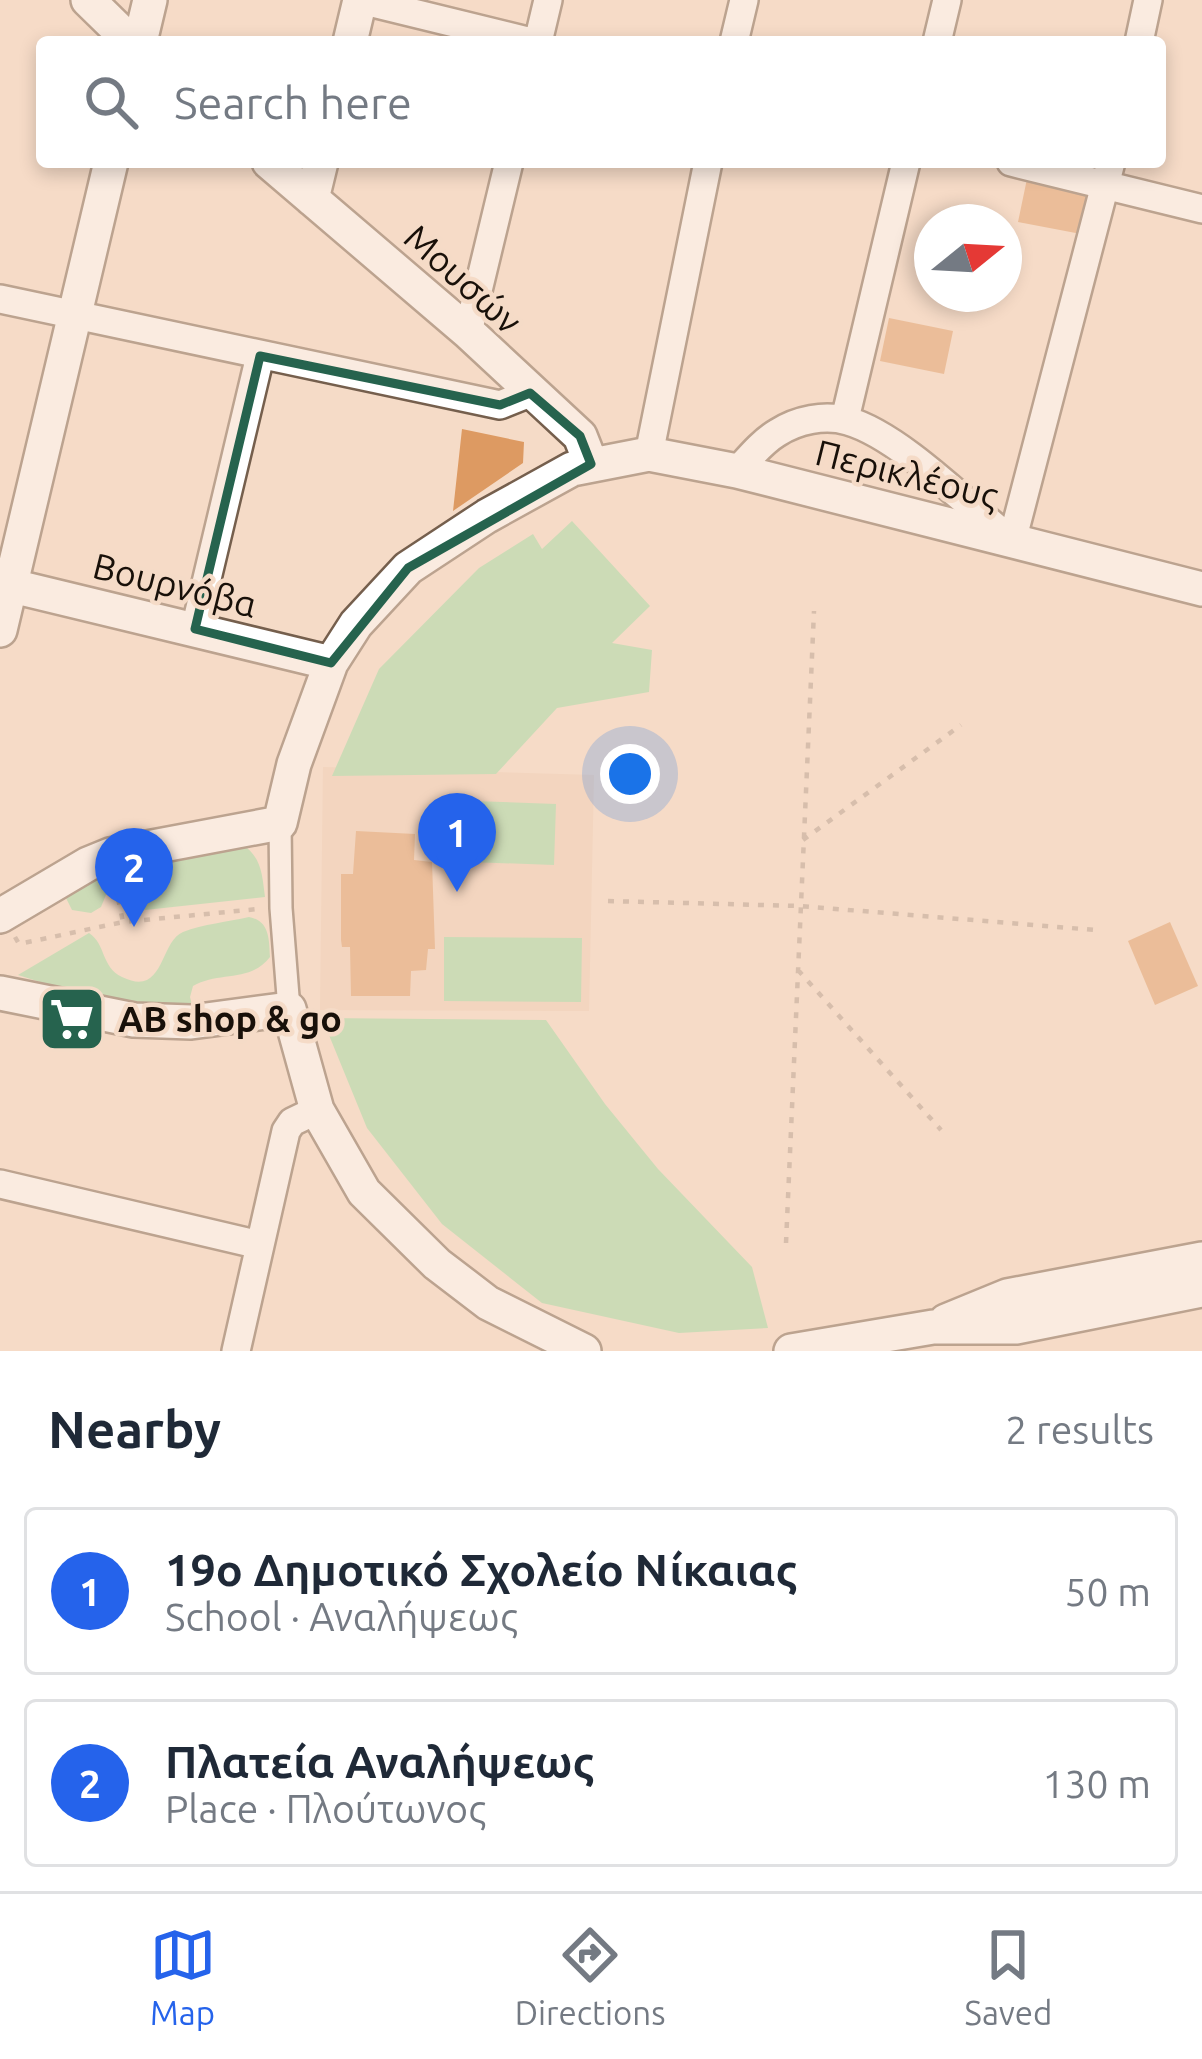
<!DOCTYPE html>
<meta charset="utf-8">
<style>
:root{--surface:#fff;--page:#f2f2f3;--text:#1f2937;--muted:#747a83;--line:#e0e1e3;--accent:#2563eb}
body{margin:0;font-family:Ubuntu,sans-serif;background:var(--page);color:var(--text)}
.compass{position:absolute;left:914px;top:204px;width:108px;height:108px;border-radius:50%;background:var(--surface);box-shadow:0 6px 18px #0003;rotate:72deg}
.you{position:absolute;left:630px;top:774px;width:42px;height:42px;margin:-30px;border:9px solid #fff;border-radius:50%;background:#1a73e8;box-shadow:0 0 0 18px #1a73e833}
.badge{display:grid;place-items:center;width:78px;height:78px;border-radius:50%;background:var(--accent);color:#fff;font-size:39px;font-weight:700}
.pin{position:absolute;translate:-50% -99px;filter:drop-shadow(0 3px 6px #0008)}
.pin::after{content:'';position:absolute;top:63px;width:42px;height:36px;background:inherit;clip-path:polygon(0 0,100% 0,50% 100%)}
.list{margin:0;padding:0;list-style:none}
h2{display:flex;justify-content:space-between;align-items:center;height:156px;margin:0;padding:0 48px;font-size:51px}
h2 small{font-size:39px;font-weight:400;color:var(--muted)}
.list li{display:grid;grid-template-columns:78px 1fr auto;gap:36px;align-items:center;box-sizing:border-box;height:168px;margin:0 24px 24px;padding:0 24px;border:3px solid var(--line);border-radius:12px}
.list b{display:block;font-size:45px;white-space:nowrap}
.list p{margin:0;font-size:39px;white-space:nowrap;color:var(--muted)}
.list em{font-size:39px;font-style:normal;color:var(--muted)}
.icon{flex:none;width:66px;height:66px;fill:none;stroke:currentColor;stroke-width:2;stroke-linecap:round;stroke-linejoin:round}
.map{position:relative;flex:none;width:1202px;height:1351px;overflow:hidden}
.search{position:absolute;background:var(--surface);box-shadow:0 6px 18px #0003;left:36px;right:36px;top:36px;height:132px;display:flex;align-items:center;gap:30px;box-sizing:border-box;padding:0 42px;border-radius:12px;color:var(--muted);font-size:45px}
.sheet{height:540px;background:var(--surface)}
nav{display:flex;justify-content:space-around;align-items:center;box-sizing:border-box;height:168px;border-top:3px solid var(--line);background:var(--surface);font-size:33px;color:var(--muted)}
nav a{display:grid;justify-items:center;gap:6px}
nav .on{color:var(--accent)}
.map>svg:first-child{display:block}
.built{fill:#efceb5}
.green{fill:#99dca3}
.building{fill:#dd9a62}
.lines{fill:none;stroke-linecap:round;stroke-linejoin:round}
.pedestrian-casing{stroke:#755f4d;stroke-width:26}
.minor-casing{stroke:#755f4d;stroke-width:32}
.tertiary-casing{stroke:#755f4d;stroke-width:38}
.path{stroke:#b19c8c;stroke-width:4.5;stroke-dasharray:6 9;stroke-linecap:butt}
.pedestrian{stroke:#fff;stroke-width:21}
.minor{stroke:#fff;stroke-width:27}
.tertiary{stroke:#fff;stroke-width:33}
.marked{fill:none;stroke:#26634e;stroke-width:9;stroke-linejoin:round}
.labels{text-anchor:middle;stroke-width:9;stroke-linejoin:round;paint-order:stroke}
.street-label{font-size:36px;fill:#181009;stroke:#f5dbc7}
.poi-label{font-size:36px;font-weight:bold;fill:#181009;stroke:#f5dbc7;text-anchor:start}
</style>
<div class="map">
<svg width="1202" height="1351" viewBox="0 0 1202 1351">
<rect width="100%" height="100%" fill="#f5dbc7"/>
<!-- built -->
<path class="built" d="M323 767 594 775 589 1011 320 1010Z"/>
<!-- green -->
<path class="green" d="M572 521 650 606 612 643 652 650 649 692 557 708 496 774 332 776 379 669 479 568 533 534 542 549Z
M443 800 556 804 554 865 441 861Z
M242 844C262 858 262 874 265 897L145 910 125 893 120 860Z
M100 874 108 890 101 907 91 913 72 910 62 890Z
M249 917C270 921 269 940 270 957 250 983 219 971 193 986L190 997 194 1013 132 1011 18 975 89 933C106 944 101 967 122 977 165 998 159 942 183 932 203 924 228 922 249 917Z
M444 937 582 938 581 1002 444 1001Z
M322 1018 546 1020 605 1104 658 1169 752 1267 768 1328 679 1333 542 1303 442 1224 367 1128Z"/>
<!-- building -->
<path class="building" d="M1028 174 1090 188 1081 234 1018 222Z
M889 318 953 331 944 374 880 361Z
M462 429 524 442 523 463 453 511Z
M356 831 415 834 414 860 432 862 435 949H428L426 970 411 971 410 996H351L350 947H342L341 940V874H353Z
M1170 922 1198 986 1155 1005 1128 941Z"/>
<g class="lines">
<!-- pedestrian casing -->
<g class="pedestrian-casing">
<path id="pedestrian" d="M280 823 281 908 289 1009"/>
</g>
<!-- minor casing -->
<g class="minor-casing">
<path id="minor" d="M360 0 532 42
M538 42 548 0
M734 42 744 0
M937 42 947 0
M1139 42 1148 0
M1011 162 1202 209
M0 299 500 405 530 393
M468 332 509 162
M845 419 906 162
M649 454 708 162
M737 471C749 458 762 442 777 433 797 420 825 414 848 421 900 436 968 506 1012 541L1111 162
M195 629 260 356
M0 1184 260 1245
M236 1351 286 1131 292 1122 317 1110"/>
</g>
<!-- tertiary casing -->
<g class="tertiary-casing">
<path id="tertiary" d="M88 0 131 42
M140 42 150 0
M350 42 360 0
M269 162 468 332 580 436 591 464
M312 199 321 162
M0 583 331 663
M0 630 111 162
M0 916 88 864 110 855 280 823 294 764 331 663 356 624 408 568 487 516 572 469 649 454 737 471 1202 589
M0 993 134 1020 191 1022 289 1009 317 1110 364 1192 437 1264 488 1303 584 1351
M946 1321 1007 1296 1202 1259
M791 1351 933 1327H1016L1202 1290"/>
</g>
<!-- path -->
<path class="path" d="M803 840 961 725
M115 884 123 922 258 909
M608 901 800 906 1095 930
M15 937 19 944 123 922
M798 970 941 1130
M786 1243 814 611"/>
<!-- pedestrian -->
<use href="#pedestrian" class="pedestrian"/>
<!-- minor -->
<use href="#minor" class="minor"/>
<!-- tertiary -->
<use href="#tertiary" class="tertiary"/>
</g>
<!-- marked area -->
<path d="M0 0H1202V1351H0ZM260 356 500 405 530 393 580 436 591 464 408 568 331 663 195 629Z" fill="#f5dbc7" fill-opacity=".55" fill-rule="evenodd"/>
<path class="marked" d="M260 356 500 405 530 393 580 436 591 464 408 568 331 663 195 629Z"/>
<!-- icons -->
<defs>
<g id="supermarket-square" transform="scale(3.45)"><rect x="-9" y="-9" width="18" height="18" rx="4" fill="#26634e" stroke="#f5dbc7"/><path d="M-6-5.5h2.5l.6 2H6L4.5 2H-2.5L-4.4-4H-6ZM-1.5 3.2a1.3 1.3 0 1 0 .1 0ZM3 3.2a1.3 1.3 0 1 0 .1 0Z" fill="#fff"/></g>
</defs>
<g fill-rule="evenodd">
<use href="#supermarket-square" x="72" y="1019"/>
</g>
<g class="labels">
<!-- street labels -->
<g class="street-label">
<text transform="translate(463 279) rotate(42)" y="13">Μουσών</text>
<text transform="translate(907 474) rotate(14)" y="13">Περικλέους</text>
<text transform="translate(175 585) rotate(14)" y="13">Βουρνόβα</text>
</g>
<!-- poi labels -->
<g class="poi-label">
<text x="118" y="1032">ΑΒ shop &amp; go</text>
</g>
</g>
</svg>
<svg class="compass" viewBox="-18 -18 36 36"><path d="M0-13l5 13h-10z" fill="#e53935"/><path d="M0 13l5-13h-10z" fill="#747a83"/></svg>
<div class="you"></div>
<div class="pin badge" style="left:457px;top:892px">1</div>
<div class="pin badge" style="left:134px;top:927px">2</div>
<div class="search"><svg class="icon" aria-label="search" viewBox="0 0 24 24"><circle cx="10" cy="10" r="6"/><path d="M15 15l6 6"/></svg>Search here</div>
</div>
<section class="sheet">
<h2>Nearby<small>2 results</small></h2>
<ul class="list">
<li><span class="badge">1</span><div><b>19ο Δημοτικό Σχολείο Νίκαιας</b><p>School · Αναλήψεως</p></div><em>50 m</em></li>
<li><span class="badge">2</span><div><b>Πλατεία Αναλήψεως</b><p>Place · Πλούτωνος</p></div><em>130 m</em></li>
</ul>
</section>
<nav>
<a class="on"><svg class="icon" aria-label="map" viewBox="0 0 24 24"><path d="M3 6l6-2 6 2 6-2v14l-6 2-6-2-6 2zM9 4v14M15 6v14"/></svg>Map</a>
<a><svg class="icon" aria-label="directions" viewBox="0 0 24 24"><path d="M12 3l9 9-9 9-9-9zM9 14v-3h6M13 9l2 2-2 2"/></svg>Directions</a>
<a><svg class="icon" aria-label="saved" viewBox="0 0 24 24"><path d="M7 4h10v16l-5-4-5 4z"/></svg>Saved</a>
</nav>
